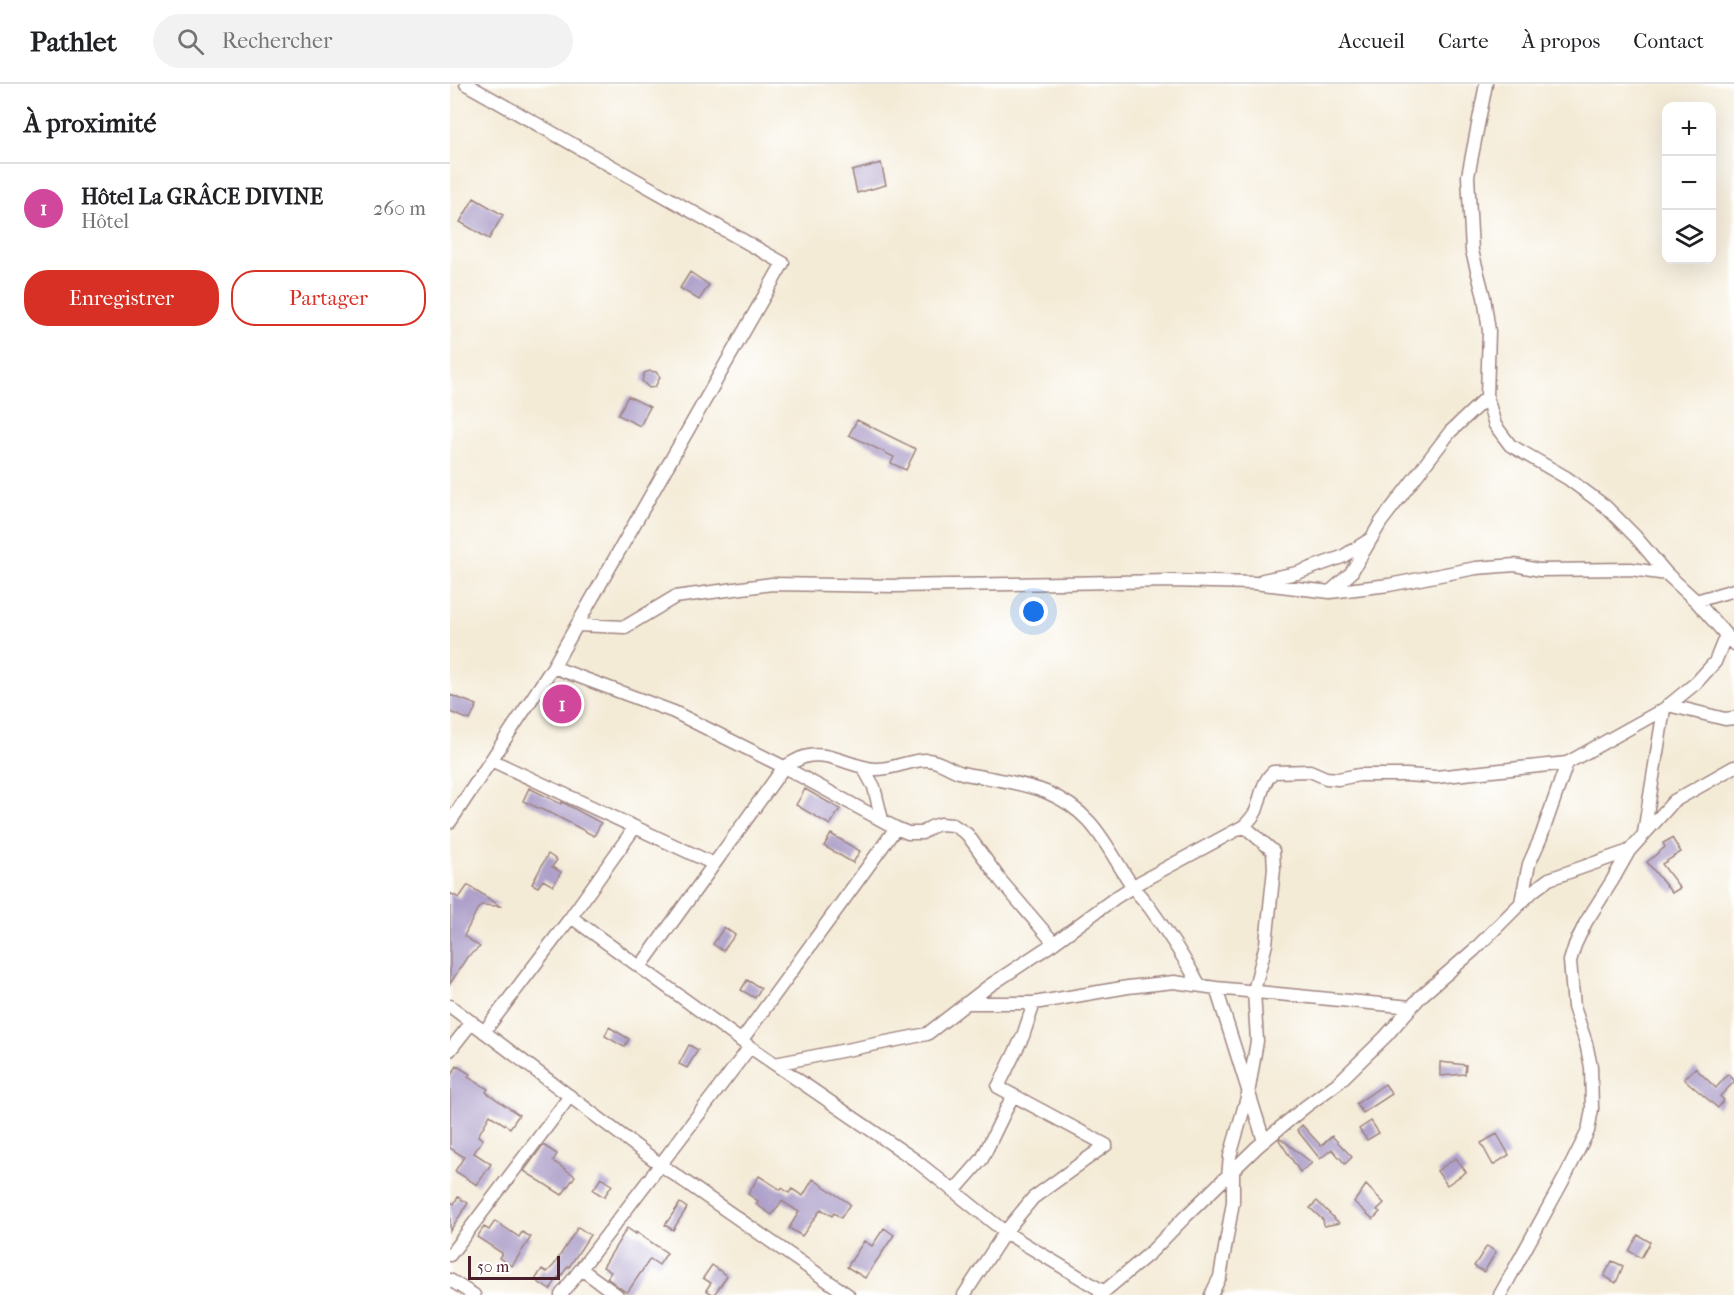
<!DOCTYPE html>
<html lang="fr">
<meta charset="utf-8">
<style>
:root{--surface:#fff;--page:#f2f2f2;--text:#202124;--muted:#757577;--line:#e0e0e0;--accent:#d93025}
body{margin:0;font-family:"IM FELL French Canon",serif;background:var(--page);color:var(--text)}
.controls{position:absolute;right:18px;top:18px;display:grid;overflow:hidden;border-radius:12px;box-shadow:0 6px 24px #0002}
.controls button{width:54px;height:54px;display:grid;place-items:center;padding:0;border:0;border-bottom:2px solid var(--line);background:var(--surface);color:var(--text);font:30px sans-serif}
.scale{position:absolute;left:18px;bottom:15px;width:92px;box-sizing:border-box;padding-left:6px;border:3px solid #4a1f2b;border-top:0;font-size:16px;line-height:21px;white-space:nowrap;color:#4a1f2b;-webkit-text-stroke:4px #fff;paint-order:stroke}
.you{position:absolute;left:584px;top:528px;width:21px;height:21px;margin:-15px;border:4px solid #fff;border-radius:50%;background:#1a73e8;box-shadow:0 0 0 9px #1a73e833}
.badge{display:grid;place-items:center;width:39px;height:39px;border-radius:50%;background:var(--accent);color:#fff;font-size:20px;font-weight:700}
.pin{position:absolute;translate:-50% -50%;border:3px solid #fff;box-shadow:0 2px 6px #0006}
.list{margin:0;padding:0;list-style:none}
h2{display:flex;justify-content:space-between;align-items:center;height:78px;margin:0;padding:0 24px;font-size:26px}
h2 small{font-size:20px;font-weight:400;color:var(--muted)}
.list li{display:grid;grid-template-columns:39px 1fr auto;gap:18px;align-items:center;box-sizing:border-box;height:90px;padding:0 24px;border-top:2px solid var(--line)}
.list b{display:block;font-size:22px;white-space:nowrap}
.list p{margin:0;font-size:20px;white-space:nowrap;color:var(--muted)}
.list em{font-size:20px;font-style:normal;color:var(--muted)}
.actions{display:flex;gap:12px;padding:18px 24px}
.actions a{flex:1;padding:14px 0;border:2px solid var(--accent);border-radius:24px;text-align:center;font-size:21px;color:var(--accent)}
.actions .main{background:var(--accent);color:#fff}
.icon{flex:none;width:33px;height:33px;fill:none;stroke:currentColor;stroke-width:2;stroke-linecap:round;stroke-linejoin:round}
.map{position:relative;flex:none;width:1284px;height:1211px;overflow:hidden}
header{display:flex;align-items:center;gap:36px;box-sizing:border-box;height:84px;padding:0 30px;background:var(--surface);border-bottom:2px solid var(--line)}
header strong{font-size:28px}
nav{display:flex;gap:33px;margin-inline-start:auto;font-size:21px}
.search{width:420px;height:54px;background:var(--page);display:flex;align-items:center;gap:15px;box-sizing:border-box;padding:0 21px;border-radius:33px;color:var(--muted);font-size:22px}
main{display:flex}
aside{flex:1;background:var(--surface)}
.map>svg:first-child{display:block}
.building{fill:#aea0ca}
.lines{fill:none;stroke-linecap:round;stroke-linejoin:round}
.minor-casing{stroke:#9f8581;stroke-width:15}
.minor{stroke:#fff;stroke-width:12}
</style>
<header>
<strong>Pathlet</strong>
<div class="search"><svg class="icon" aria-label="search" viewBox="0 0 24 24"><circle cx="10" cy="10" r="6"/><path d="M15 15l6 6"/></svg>Rechercher</div>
<nav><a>Accueil</a><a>Carte</a><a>À propos</a><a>Contact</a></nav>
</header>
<main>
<aside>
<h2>À proximité<small></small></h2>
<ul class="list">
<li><span class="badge" style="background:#d1479c">1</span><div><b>Hôtel La GRÂCE DIVINE</b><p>Hôtel</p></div><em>260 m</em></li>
</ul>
<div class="actions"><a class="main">Enregistrer</a><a>Partager</a></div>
</aside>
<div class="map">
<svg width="1284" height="1211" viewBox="0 0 1284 1211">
<rect width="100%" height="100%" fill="#fff"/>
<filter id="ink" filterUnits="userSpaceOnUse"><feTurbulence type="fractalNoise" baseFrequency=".0167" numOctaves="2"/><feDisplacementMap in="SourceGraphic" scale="12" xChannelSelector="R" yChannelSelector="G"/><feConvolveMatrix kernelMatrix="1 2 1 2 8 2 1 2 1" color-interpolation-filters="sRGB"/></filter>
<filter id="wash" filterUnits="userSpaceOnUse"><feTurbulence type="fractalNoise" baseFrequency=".008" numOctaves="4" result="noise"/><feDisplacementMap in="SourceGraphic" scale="24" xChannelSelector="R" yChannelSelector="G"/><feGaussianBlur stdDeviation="1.35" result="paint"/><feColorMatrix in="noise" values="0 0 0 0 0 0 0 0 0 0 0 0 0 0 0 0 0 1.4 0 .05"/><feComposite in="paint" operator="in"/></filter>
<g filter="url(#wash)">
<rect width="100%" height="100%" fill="#f4ebd7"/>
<g id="blocks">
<!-- building -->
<path class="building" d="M431 79 436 101 407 109 402 87Z
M24 114 53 131 39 155 10 138Z
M240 188 259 201 249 216 230 204Z
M200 287 206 288 210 293 205 303 199 304 192 297 194 289Z
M178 312 200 323 190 342 168 331Z
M407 336 466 365 456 386 441 379 444 373 399 351Z
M0 611 27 621 20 636 0 628Z
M79 704 111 720 112 718 151 739 144 752 99 728V729L73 717Z
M355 705 390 725 380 741 346 721Z
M381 750 410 767 403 779 374 762Z
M1222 754 1231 768 1212 780 1230 804 1222 809 1197 778 1215 763 1213 759Z
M98 770 107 776 102 783 111 788 103 802 93 796 88 803 82 800Z
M18 801 50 822 31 821 27 826 14 852 30 863 17 873 0 900V809L9 814Z
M274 843 285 851 273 867 263 860Z
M297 896 311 904 305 914 291 906Z
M159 943 179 955 174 963 155 952Z
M239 961 248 966 237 984 229 980Z
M990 978 1016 981 1015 990 990 992Z
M7 982 20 990 18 993 38 1005 36 1008 69 1031 60 1044 40 1031 28 1052 33 1055 24 1069 41 1080 27 1101 5 1087 14 1073 0 1064V993Z
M1245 984 1266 1004 1278 990 1284 996V998L1270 1012 1274 1016 1268 1024 1234 995Z
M935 1000 942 1010 913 1029 906 1020Z
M921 1037 929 1049 917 1056 909 1045Z
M852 1041 871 1062 882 1052 902 1073 895 1080 882 1065 870 1075 847 1046Z
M1047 1050 1059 1071 1043 1081 1031 1059Z
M830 1054 862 1079 850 1088 829 1056Z
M93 1061 107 1070 103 1077 125 1092 112 1111 74 1087Z
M1006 1074 1016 1088 997 1101 987 1087Z
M309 1092 331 1106 332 1104 339 1109 342 1105 353 1112 363 1095 400 1120 391 1134 384 1129 382 1132 371 1125 352 1152 339 1144 349 1128 332 1117 322 1131 306 1120 308 1117 298 1110Z
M151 1094 162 1101 154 1113 143 1106Z
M916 1101 934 1119 927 1126 930 1128 923 1135 904 1118Z
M8 1113 18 1119 0 1147V1117L4 1120Z
M867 1117 889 1139 874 1142 873 1136 860 1124Z
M230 1119 237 1124 223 1146 215 1141Z
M45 1137 69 1153 72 1148 81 1153 62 1182 49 1174 52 1169 27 1153 34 1143 39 1146Z
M128 1143 140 1151 119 1183 118 1182 110 1194 108 1193 100 1206 85 1196 92 1185 97 1188 104 1181Z
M177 1144 186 1150V1148L217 1169 209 1181 200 1175 177 1209 157 1194 161 1188 153 1183Z
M434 1144 444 1151 415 1194 397 1183 414 1157 422 1162Z
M1188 1151 1200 1158 1191 1174 1179 1167Z
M1037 1162 1046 1168 1034 1188 1024 1182Z
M1162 1177 1173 1182 1166 1199 1154 1192Z
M262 1181 277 1192 264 1211 256 1206 261 1199 253 1194Z"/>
</g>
</g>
<g filter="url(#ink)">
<use href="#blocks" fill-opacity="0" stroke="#9f8581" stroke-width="1.5"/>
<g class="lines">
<!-- minor casing -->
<g class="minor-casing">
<path id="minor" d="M1036 0 1018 92 1022 167 1034 213 1039 247 1037 313 1045 341 1060 361 1117 394 1155 422 1185 452 1217 490 1246 517 1284 560
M813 496 847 489 892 473 919 456
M881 507 901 489 931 438 1000 348 1037 313
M1246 517 1284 506
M127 541 175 543 225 513 322 500 446 502 720 497 804 499 880 508 939 501 1026 484 1065 481 1089 486 1181 485 1217 490
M103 583 224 628 334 683 446 744 458 749H472L481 743 490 740 503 741 517 750 551 797 604 859
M1218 621 1275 635 1284 634
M41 676 264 780
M413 683 424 703 432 736
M0 738 103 583 333 179 16 0
M1194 749 1214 625
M1071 818 1079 780 1091 753 1117 679
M121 833 300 963 465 1076 555 1148 654 1208
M190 883 334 683C341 680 347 675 354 673 379 666 400 683 425 685 443 686 460 675 478 676 491 677 500 686 512 689 519 691 527 692 534 693 555 697 576 700 596 708 646 729 655 762 683 803 688 810 695 817 700 824 718 849 734 874 749 900
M766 904 814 1057
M516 919H584L678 903 724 898 766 904 961 923
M0 922 211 1081 398 1211
M34 948 121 833 185 743
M291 957 446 744
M0 966 22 938
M325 980 477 950 539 902 604 859 665 814 690 798 794 742C798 738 803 733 806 727 811 714 812 698 823 688L860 687 876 694 888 695 909 691H956L986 693 1117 679 1214 625 1246 599 1265 578 1276 551
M778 1093 780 1072 798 1010 807 957 804 907 816 860 824 785 823 767 794 742
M504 1107 532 1075 563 1011
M0 1171 120 1012
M131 1185 167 1211
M0 1196 24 1211
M111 1211 300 963
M514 1211 555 1148 583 1114 656 1061 548 1003 573 952 584 919
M650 1211 700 1169 736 1132 807 1063 855 1023 889 998 936 952 971 912 1024 866 1083 807 1099 795 1179 767 1224 717 1284 683
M761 1211 770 1193 783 1118V1087
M1050 1211 1115 1093 1138 1047 1142 1025 1141 983 1136 959 1124 923 1120 877 1125 861 1136 838 1162 797 1179 767"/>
</g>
<!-- minor -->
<use href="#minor" class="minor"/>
</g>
</g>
</svg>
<div class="controls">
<button>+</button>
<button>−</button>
<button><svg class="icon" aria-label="layers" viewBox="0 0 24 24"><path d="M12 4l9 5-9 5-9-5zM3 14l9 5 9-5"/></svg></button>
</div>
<div class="scale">50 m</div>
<div class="you"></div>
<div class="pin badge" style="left:112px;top:620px;background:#d1479c">1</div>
</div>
</main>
